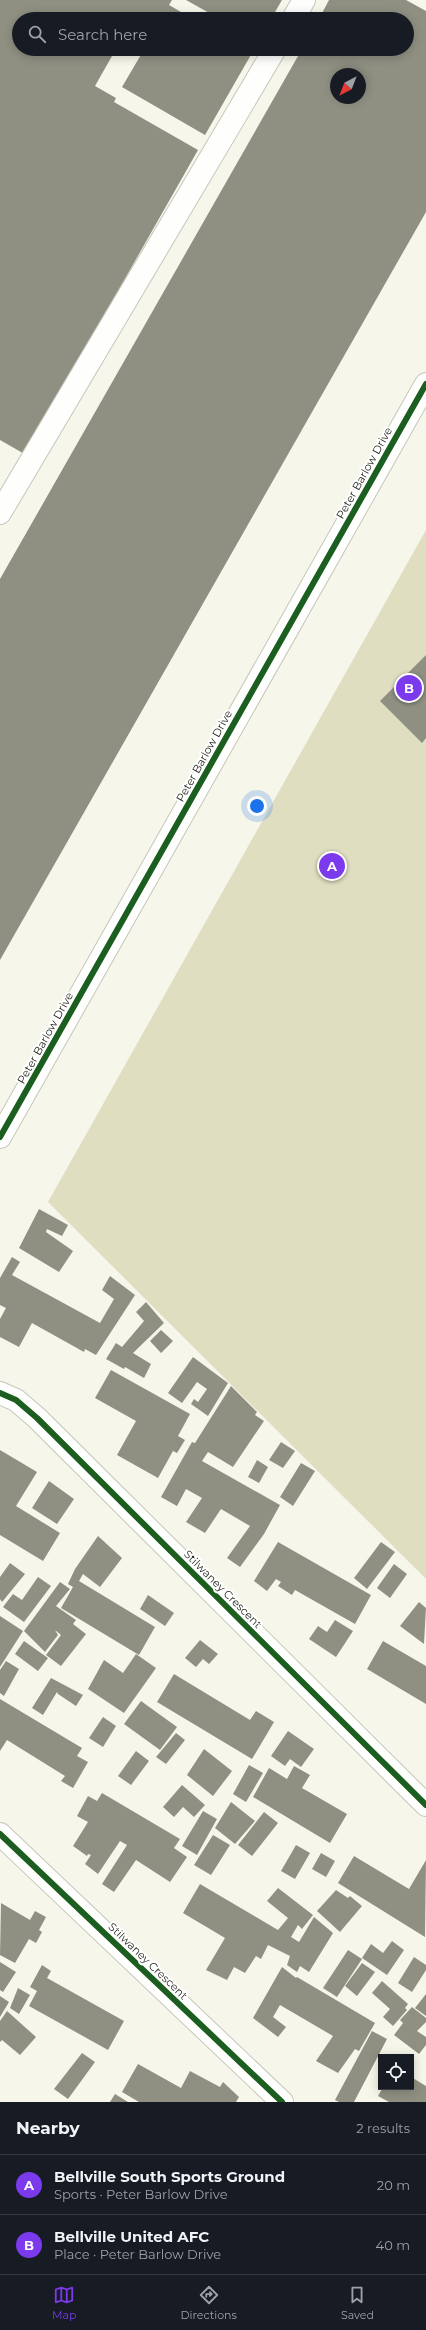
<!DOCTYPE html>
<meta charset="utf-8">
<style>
:root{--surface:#171b24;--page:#20242c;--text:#f1f3f6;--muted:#9ea1a6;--line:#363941;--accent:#7c3aed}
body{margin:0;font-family:Montserrat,sans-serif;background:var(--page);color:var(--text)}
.controls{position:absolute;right:12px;bottom:12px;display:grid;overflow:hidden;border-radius:0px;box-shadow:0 2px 10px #0003}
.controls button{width:36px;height:36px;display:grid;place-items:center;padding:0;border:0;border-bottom:1px solid var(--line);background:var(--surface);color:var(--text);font:20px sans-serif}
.compass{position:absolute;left:330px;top:68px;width:36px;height:36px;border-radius:50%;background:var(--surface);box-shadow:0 2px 10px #0003;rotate:222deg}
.you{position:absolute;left:257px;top:806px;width:14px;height:14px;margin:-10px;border:3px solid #fff;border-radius:50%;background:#1a73e8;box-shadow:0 0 0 6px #1a73e833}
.badge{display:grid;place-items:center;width:26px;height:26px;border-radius:50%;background:var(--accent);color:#fff;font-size:13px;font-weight:700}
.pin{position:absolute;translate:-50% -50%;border:2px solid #fff;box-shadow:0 1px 4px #0006}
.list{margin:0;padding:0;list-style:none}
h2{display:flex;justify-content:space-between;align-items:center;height:52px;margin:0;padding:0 16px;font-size:17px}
h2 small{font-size:13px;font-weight:400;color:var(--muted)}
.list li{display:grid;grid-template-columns:26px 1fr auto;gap:12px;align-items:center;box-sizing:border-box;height:60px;padding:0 16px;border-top:1px solid var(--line)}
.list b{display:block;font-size:15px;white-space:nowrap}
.list p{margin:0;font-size:13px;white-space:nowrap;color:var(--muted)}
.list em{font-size:13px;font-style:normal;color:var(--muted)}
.icon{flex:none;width:22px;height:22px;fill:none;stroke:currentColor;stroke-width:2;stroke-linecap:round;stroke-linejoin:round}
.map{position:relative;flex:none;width:426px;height:2102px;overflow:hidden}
.search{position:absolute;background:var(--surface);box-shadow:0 2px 10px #0003;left:12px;right:12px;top:12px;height:44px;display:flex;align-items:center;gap:10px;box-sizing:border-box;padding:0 14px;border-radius:22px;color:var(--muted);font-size:15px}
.sheet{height:172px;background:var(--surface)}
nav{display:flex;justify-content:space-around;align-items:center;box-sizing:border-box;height:56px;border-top:1px solid var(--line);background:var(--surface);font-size:11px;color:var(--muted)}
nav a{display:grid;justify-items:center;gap:2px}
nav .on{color:var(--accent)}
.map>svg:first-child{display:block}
.green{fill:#dfdec1}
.building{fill:#909082;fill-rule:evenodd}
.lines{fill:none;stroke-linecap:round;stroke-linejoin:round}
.minor-casing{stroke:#c6c6bd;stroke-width:24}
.minor{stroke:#fefefc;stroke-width:22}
.cycleway-casing{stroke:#fff;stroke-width:8}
.cycleway{stroke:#1b5e20;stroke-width:6}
.labels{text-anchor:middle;stroke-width:4;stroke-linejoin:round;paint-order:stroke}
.street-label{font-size:11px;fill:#292922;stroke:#fff}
</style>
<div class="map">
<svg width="426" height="2102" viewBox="0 0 426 2102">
<rect width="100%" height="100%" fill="#f6f6ea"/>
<!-- green -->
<path class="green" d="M426 530V1579L48 1202Z"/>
<!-- building -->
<path class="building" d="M0 0H172L169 5 193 19H19V49H116L95 86 116 98 114 102 198 150 35 437 28 456 0 440Z
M186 0H282L271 19H220Z
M329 0H406L426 11V212L0 960V579L302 49H407V19H319ZM336 74H360V98H336Z
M135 49H245L252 53 205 135 122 87 142 53Z
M426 655V738L422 743 380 701Z
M39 1209 68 1225 62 1236 47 1229 46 1232 73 1251 59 1272 19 1248Z
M12 1257 20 1262 12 1275 100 1323 114 1299 102 1290 110 1276 135 1295 96 1355 85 1349 84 1352 32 1323 19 1347 0 1337V1319L6 1308 0 1305V1278Z
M146 1302 164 1323 133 1353 151 1364 144 1378 125 1367 124 1369 106 1359 116 1343 122 1347 144 1321 136 1312Z
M161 1330 173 1341 161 1353 150 1341Z
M193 1357 228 1383 208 1416 191 1404 194 1399 198 1402 207 1389 197 1382 182 1403 168 1393Z
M111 1370 190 1414 178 1436 185 1440 177 1453 173 1451 158 1478 117 1455 136 1421 95 1398Z
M231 1386 257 1412 255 1415 264 1421 233 1467 208 1452 202 1461 280 1505 264 1534 240 1567 227 1558 250 1526 221 1509 205 1533 186 1522 202 1498 186 1489 177 1506 161 1497 192 1442 195 1443Z
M281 1442 295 1451 283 1468 269 1460Z
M0 1450 37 1472 16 1506 60 1533 43 1561 0 1535Z
M257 1460 268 1467 259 1483 248 1477Z
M301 1463 315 1471 293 1506 280 1497Z
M49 1481 74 1499 57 1524 32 1508Z
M98 1536 122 1558 100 1587 83 1574 79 1581 155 1627 139 1655 61 1608 73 1587 68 1584 75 1569Z
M278 1542 371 1595 355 1624 295 1590 292 1595 278 1586 281 1582 276 1579 267 1591 254 1581Z
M381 1542 395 1552 367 1589 354 1578Z
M10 1563 25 1574 2 1602 0 1599V1577Z
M394 1564 407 1574 390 1598 377 1588Z
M38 1577 51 1586 24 1622 3 1607 13 1594 22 1600Z
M60 1582 70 1589 56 1606 76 1620 73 1624 86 1634 61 1666 46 1655 61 1635 55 1630 58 1635 45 1652 24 1631Z
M148 1595 174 1613 165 1626 140 1609Z
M419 1602 426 1608 424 1644 400 1626Z
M0 1616 23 1631 0 1667Z
M335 1620 353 1631 336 1657 309 1639 318 1626 327 1632Z
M200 1640 218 1654 209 1664 203 1659 196 1667 185 1658Z
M24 1641 48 1658 38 1671 15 1654Z
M383 1641 426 1666V1704L367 1669Z
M136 1654 156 1668 124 1713 88 1689 104 1660 123 1673Z
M6 1661 19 1669 4 1696 0 1693V1670Z
M174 1674 250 1720 256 1711 274 1722 252 1759 157 1702Z
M51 1678 83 1695 76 1706 58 1694 57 1692 43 1715 32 1708Z
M0 1699 82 1748 77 1756 88 1762 73 1788 61 1781 65 1776 7 1740 0 1751Z
M141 1701 177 1727 160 1750 124 1724Z
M103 1717 116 1726 103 1747 89 1738Z
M288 1731 314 1749 301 1767 290 1759 285 1766 271 1756Z
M176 1733 185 1740 166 1764 156 1757Z
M204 1749 232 1771 213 1796 187 1775Z
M136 1751 149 1761 131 1785 118 1776Z
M249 1765 263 1773 246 1802 233 1794Z
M294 1766 310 1775 302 1788 347 1814 330 1843 253 1797 269 1768 287 1779Z
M182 1785 205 1805 194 1817 183 1807 174 1817 163 1807Z
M102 1793 180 1839 174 1848 187 1857 170 1882 136 1860 114 1892 102 1884 127 1845 120 1841 98 1874 85 1864 91 1855 88 1854 87 1856 73 1846 88 1822 77 1816 88 1796 97 1801Z
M231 1802 255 1821 235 1844 215 1828Z
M203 1811 217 1819 197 1855 182 1846Z
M264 1812 278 1823 252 1856 238 1845Z
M213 1835 230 1845 211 1875 194 1865Z
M296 1845 310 1853 295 1879 281 1871Z
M321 1853 335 1861 326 1877 312 1869Z
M354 1856 409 1889 426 1860 425 1937 338 1883Z
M200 1884 278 1930 288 1918 267 1901 278 1888 313 1915 302 1929 298 1925 291 1937 299 1942 314 1917 333 1933 309 1972 300 1966 297 1972 287 1965 290 1956 268 1945 261 1959 256 1956 245 1973 234 1967 227 1980 206 1970 225 1938 183 1913Z
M336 1890 348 1898 350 1896 362 1906 340 1932 317 1911Z
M1 1903 30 1920 35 1911 46 1917 39 1930 42 1932 36 1943 29 1939 15 1963 0 1955Z
M392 1941 404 1950 387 1975 362 1958 371 1944 383 1953Z
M348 1950 362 1959 337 1997 323 1988Z
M414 1957 426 1965V1970L412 1992 398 1983Z
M0 1962 16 1972 3 1992 0 1990Z
M362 1963 375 1972 357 1996 345 1986Z
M42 1965 51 1971 47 1978 124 2021 108 2050 29 2006 37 1991 30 1987Z
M282 1967 296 1978 297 1977 375 2023 359 2051 355 2049 338 2073 316 2061 333 2036 280 2005 273 2017 286 2027 278 2037 253 2018Z
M382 1981 408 2004 405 2008 407 2010 393 2026 383 2017 390 2009 372 1993Z
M18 1988 30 1995 19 2014 10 2008Z
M426 1994V2016L415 2008Z
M0 1996 9 2002 0 2017Z
M412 2007 426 2018V2022L417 2031 426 2037V2045L419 2054 394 2035 403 2023 400 2020Z
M7 2011 36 2037 20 2055 2 2040 0 2042V2021Z
M372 2031 387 2039 354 2102H339L335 2100Z
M82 2053 95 2062 68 2099 54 2089Z
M138 2064 181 2088 190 2071 220 2087 223 2082 239 2097 236 2102H139L122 2092Z
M411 2077 426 2086V2102H389L378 2096 383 2087H411Z
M115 2094 128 2102H110Z"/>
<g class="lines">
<!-- minor casing -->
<g class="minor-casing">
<path id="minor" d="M293 19 304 0
M0 513 275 49
M0 1137 426 384
M0 1393 16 1400 37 1418 426 1805
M0 1834 282 2102"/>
</g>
<!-- minor -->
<use href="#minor" class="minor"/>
<!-- cycleway casing -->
<g class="cycleway-casing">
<path id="cycleway" d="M0 1137 426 384
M0 1393 16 1400 37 1418 426 1805
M0 1834 282 2102"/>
</g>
<!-- cycleway -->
<use href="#cycleway" class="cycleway"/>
</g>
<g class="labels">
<!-- street labels -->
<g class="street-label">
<text transform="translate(364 473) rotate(-61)" y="4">Peter Barlow Drive</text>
<text transform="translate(204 756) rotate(-61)" y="4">Peter Barlow Drive</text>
<text transform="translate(45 1038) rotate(-61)" y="4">Peter Barlow Drive</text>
<text transform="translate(223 1589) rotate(45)" y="4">Stilwaney Crescent</text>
<text transform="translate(148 1961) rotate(44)" y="4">Stilwaney Crescent</text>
</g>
</g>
</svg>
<div class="controls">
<button><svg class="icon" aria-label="locate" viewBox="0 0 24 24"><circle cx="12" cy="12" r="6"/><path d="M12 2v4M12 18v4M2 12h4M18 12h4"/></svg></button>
</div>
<svg class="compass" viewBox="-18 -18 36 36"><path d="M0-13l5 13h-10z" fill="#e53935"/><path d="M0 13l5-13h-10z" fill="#9ea1a6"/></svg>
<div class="you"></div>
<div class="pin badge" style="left:332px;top:866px">A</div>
<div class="pin badge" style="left:409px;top:688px">B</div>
<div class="search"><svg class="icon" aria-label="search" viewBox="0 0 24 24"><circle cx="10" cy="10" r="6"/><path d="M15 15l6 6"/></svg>Search here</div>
</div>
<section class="sheet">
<h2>Nearby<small>2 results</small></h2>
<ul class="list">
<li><span class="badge">A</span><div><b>Bellville South Sports Ground</b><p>Sports · Peter Barlow Drive</p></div><em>20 m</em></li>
<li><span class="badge">B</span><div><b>Bellville United AFC</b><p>Place · Peter Barlow Drive</p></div><em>40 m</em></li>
</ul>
</section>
<nav>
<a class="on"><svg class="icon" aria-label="map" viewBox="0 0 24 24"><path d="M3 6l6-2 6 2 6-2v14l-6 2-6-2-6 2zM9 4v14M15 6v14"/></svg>Map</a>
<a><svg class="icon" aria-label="directions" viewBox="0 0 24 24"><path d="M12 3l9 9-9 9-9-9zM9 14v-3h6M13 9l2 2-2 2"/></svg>Directions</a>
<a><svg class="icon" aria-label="saved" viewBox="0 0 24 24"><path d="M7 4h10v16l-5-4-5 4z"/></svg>Saved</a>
</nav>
